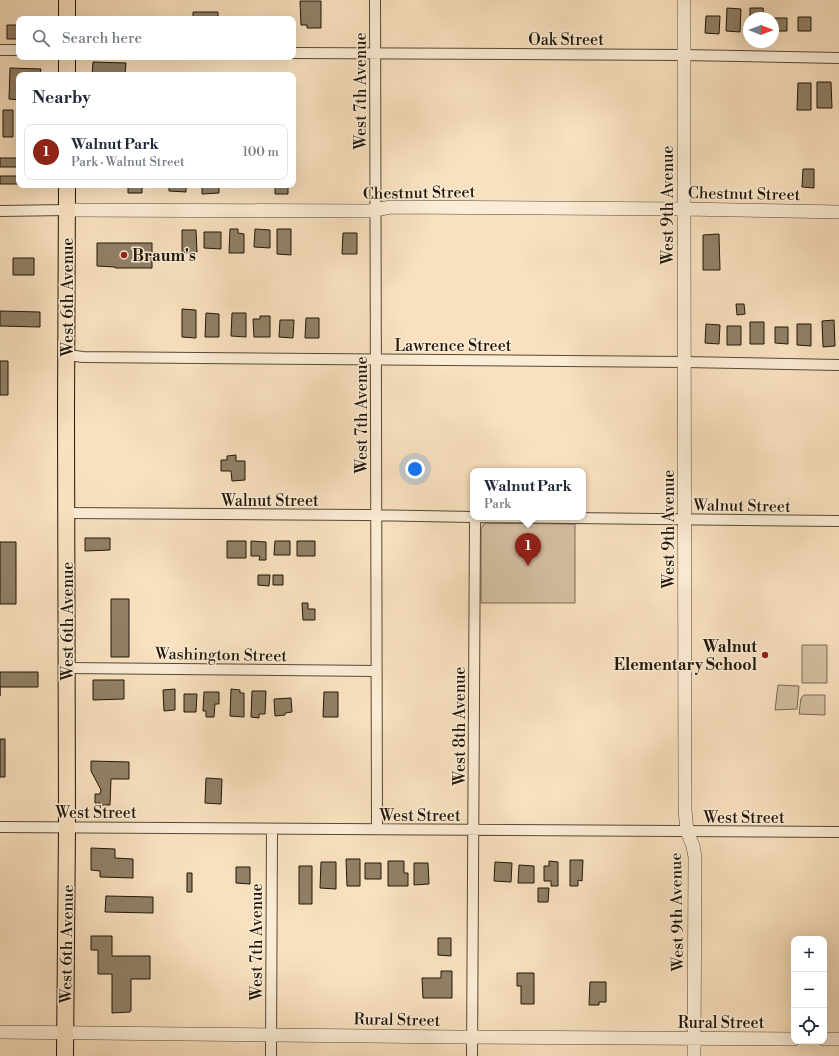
<!DOCTYPE html>
<meta charset="utf-8">
<style>
:root{--surface:#fff;--page:#f6f6f7;--text:#1f2937;--muted:#747a83;--line:#e0e1e3;--accent:#8f2418}
body{margin:0;font-family:"Libre Bodoni",serif;background:var(--page);color:var(--text)}
.controls{position:absolute;right:12px;bottom:12px;display:grid;overflow:hidden;border-radius:8px;box-shadow:0 4px 16px #0002}
.controls button{width:36px;height:36px;display:grid;place-items:center;padding:0;border:0;border-bottom:1px solid var(--line);background:var(--surface);color:var(--text);font:20px sans-serif}
.compass{position:absolute;left:743px;top:12px;width:36px;height:36px;border-radius:50%;background:var(--surface);box-shadow:0 4px 16px #0002;rotate:90deg}
.you{position:absolute;left:415px;top:469px;width:14px;height:14px;margin:-10px;border:3px solid #fff;border-radius:50%;background:#1a73e8;box-shadow:0 0 0 6px #1a73e833}
.badge{display:grid;place-items:center;width:26px;height:26px;border-radius:50%;background:var(--accent);color:#fff;font-size:13px;font-weight:700}
.pin{position:absolute;translate:-50% -33px;filter:drop-shadow(0 1px 2px #0008)}
.pin::after{content:'';position:absolute;top:21px;width:14px;height:12px;background:inherit;clip-path:polygon(0 0,100% 0,50% 100%)}
.popup{position:absolute;left:470px;top:468px;width:116px;height:52px;box-sizing:border-box;display:grid;place-content:center;border-radius:8px;background:var(--surface);filter:drop-shadow(0 1px 3px #0005);font-size:13px;white-space:nowrap;color:var(--muted)}
.popup b{font-size:15px;color:var(--text)}
.popup::after{content:'';position:absolute;left:50%;top:100%;margin-left:-8px;border:8px solid transparent;border-top-color:var(--surface)}
.list{margin:0;padding:0;list-style:none}
h2{display:flex;justify-content:space-between;align-items:center;height:52px;margin:0;padding:0 16px;font-size:17px}
h2 small{font-size:13px;font-weight:400;color:var(--muted)}
.list li{display:grid;grid-template-columns:26px 1fr auto;gap:12px;align-items:center;box-sizing:border-box;height:56px;margin:0 8px 8px;padding:0 8px;border:1px solid var(--line);border-radius:8px}
.list b{display:block;font-size:15px;white-space:nowrap}
.list p{margin:0;font-size:13px;white-space:nowrap;color:var(--muted)}
.list em{font-size:13px;font-style:normal;color:var(--muted)}
.icon{flex:none;width:22px;height:22px;fill:none;stroke:currentColor;stroke-width:2;stroke-linecap:round;stroke-linejoin:round}
.map{position:relative;flex:none;width:839px;height:1056px;overflow:hidden}
.search{position:absolute;background:var(--surface);box-shadow:0 4px 16px #0002;left:16px;top:16px;width:280px;height:44px;display:flex;align-items:center;gap:10px;box-sizing:border-box;padding:0 14px;border-radius:8px;color:var(--muted);font-size:15px}
.panel{position:absolute;background:var(--surface);box-shadow:0 4px 16px #0002;left:16px;top:72px;width:280px;height:116px;border-radius:8px}
.map>svg:first-child{display:block}
.green{fill:#d4bea0;stroke:#7a6a54}
.building{fill:#918067;stroke:#201608}
.lines{fill:none;stroke-linecap:round;stroke-linejoin:round}
.minor-casing{stroke:#564936;stroke-width:12}
.tertiary-casing{stroke:#564936;stroke-width:14}
.primary-casing{stroke:#201608;stroke-width:18}
.minor{stroke:#fbecd5;stroke-width:10}
.tertiary{stroke:#fbecd5;stroke-width:13}
.primary{stroke:#f9e1bf;stroke-width:16}
.poi-dot{fill:#8f2418;stroke:#fbecd5;stroke-width:1.5}
.labels{text-anchor:middle;stroke-width:3;stroke-linejoin:round;paint-order:stroke}
.street-label{font-size:16px;fill:#201608;stroke:#fbecd5}
.poi-label{font-size:16px;font-weight:bold;fill:#201608;stroke:#fbecd5;text-anchor:start}
</style>
<div class="map">
<svg width="839" height="1056" viewBox="0 0 839 1056">
<rect width="100%" height="100%" fill="#f9e1bf"/>
<filter id="stains"><feTurbulence type="fractalNoise" baseFrequency=".005" numOctaves="4"/><feColorMatrix values="0 0 0 0 .2 0 0 0 0 .09 0 0 0 0 .02 0 0 0 .5 -.17"/></filter>
<radialGradient id="worn" r=".72"><stop offset=".6" stop-color="#630" stop-opacity="0"/><stop offset="1" stop-color="#630" stop-opacity=".3"/></radialGradient>
<!-- green -->
<path class="green" d="M486 523 575 524V603H481V529L483 525Z
M802 645H827V683H802Z
M778 685 799 686 797 709 775 710Z
M804 695H825V715L799 714 801 698Z"/>
<!-- building -->
<path class="building" d="M300 1H321V28H307V25H301Z
M727 8 741 9 740 32 726 31Z
M750 8H763L764 18H750Z
M193 12H218V19H193Z
M706 16H720L719 34 705 33Z
M798 17H811V31H798Z
M773 18H787V31H773Z
M7 25H19V39H7Z
M93 62 126 63 125 75H92Z
M10 68 41 69 40 75H19V100L9 99Z
M817 82H831L832 108H817Z
M798 83H811V110H797Z
M3 110H13V137H3Z
M0 158H19V167H0Z
M803 169H814V188L802 187Z
M0 176H19V184H0Z
M128 185H142V193H128Z
M169 185H186V192L169 191Z
M202 185H219V193L202 194Z
M275 185H288V194H275Z
M230 229H238V233L244 234V253H229Z
M255 229 270 230V248L254 247Z
M277 229H291V255L277 254Z
M182 230H196L197 252 182 253Z
M204 232H221V249L204 248Z
M343 233H357V254H342Z
M719 234 720 270H703V235Z
M97 243H152V268H115V267L97 266Z
M13 258H34V275H13Z
M736 304H744L745 314 737 315Z
M182 309 196 310V338L182 337Z
M0 311 40 312V327L0 326Z
M206 313 219 314V337H205Z
M232 313H246V337L231 336Z
M260 316H270V337H254L253 319H260Z
M306 318H319V338H305Z
M280 320H294L293 338 279 337Z
M834 320 835 346 823 347 822 321Z
M750 322H764V344H750Z
M706 324 720 325 719 344 705 343Z
M797 324H811V346L797 345Z
M727 326H741V345H727Z
M775 327H788V344L775 343Z
M0 361H8V395H0Z
M236 455V461H245V480L232 481 231 471H221V460H227V456Z
M85 538H110V550L85 551Z
M227 541H246V558H227Z
M251 541 266 542V560H259L260 556H251Z
M275 541H290V555H274Z
M297 541H315V556H297Z
M0 542H16V604H0Z
M258 575H270L269 586 258 585Z
M273 575H283V585H273Z
M111 599H129V657H111Z
M302 603H308V609H315V620H303Z
M0 672H38V687H0V696Z
M93 680H124V699L93 700Z
M175 689V710L164 711 163 690Z
M231 689 240 690V693H244V717L230 716Z
M252 691H266L265 714H259V718L251 717Z
M204 692H219V704H215L214 717H206V711H203Z
M324 692H338V717H323Z
M184 694H197L196 712H184Z
M291 698 292 712 285 713V715L275 716 274 699Z
M0 739H5V777H0Z
M91 761 129 762V779H111L110 805H100V803H95V794H100L101 790 91 771Z
M206 778 222 779 221 804 205 803Z
M91 848 115 849V858L133 859V878L100 877V871L91 870Z
M346 859H360V886H347Z
M570 860H583L582 881 578 880V886H570Z
M388 861H404V873H408V886H388Z
M549 861 558 862V886H551V881H544V866H549Z
M321 862H336V889L320 888Z
M495 862 512 863 511 882 494 881Z
M365 863H381V879H365Z
M414 863H428L429 884 414 885Z
M519 865 534 866V883H518Z
M299 866H312V904H299Z
M236 867H250V884L236 883Z
M187 873H192V892H187Z
M538 888H549L548 902H538Z
M106 896 153 897V913L105 912Z
M91 936H112V956H150V979H131V1010L130 1012 112 1013V974H98V950H91Z
M438 938H451V956L438 955Z
M441 971H452V998H423L422 978H441Z
M517 973H534V1004H521V986H517Z
M590 982H606V1002H599V1005H589Z"/>
<g class="lines">
<!-- minor casing -->
<g class="minor-casing">
<path id="minor" d="M375 0 377 829
M0 50H19
M293 53 684 55 839 58
M0 211 67 210
M67 355 83 357 684 362 839 365
M67 513 365 515 473 517
M476 517 839 521
M67 668 376 671
M0 827 839 832
M271 1056 272 829
M472 1056 475 517"/>
</g>
<!-- tertiary casing -->
<g class="tertiary-casing">
<path id="tertiary" d="M684 0V209L685 810 687 831 693 846 695 857 694 1056
M67 210 369 211 391 207 684 209 839 212
M0 1032 456 1037 794 1039
M824 1039H839"/>
</g>
<!-- primary casing -->
<g class="primary-casing">
<path id="primary" d="M67 0V19
M67 75V57
M65 1056 67 827 66 413 67 185"/>
</g>
<!-- minor -->
<use href="#minor" class="minor"/>
<!-- tertiary -->
<use href="#tertiary" class="tertiary"/>
<!-- primary -->
<use href="#primary" class="primary"/>
</g>
<!-- markers -->
<g class="poi-dot">
<circle cx="124" cy="255" r="4"/>
<circle cx="765" cy="655" r="4"/>
</g>
<g class="labels">
<!-- street labels -->
<g class="street-label">
<text x="566" y="45">Oak Street</text>
<text transform="translate(360 91) rotate(-90)" y="6">West 7th Avenue</text>
<text transform="translate(419 192) rotate(-1)" y="6">Chestnut Street</text>
<text transform="translate(744 193) rotate(1)" y="6">Chestnut Street</text>
<text transform="translate(667 205) rotate(-90)" y="6">West 9th Avenue</text>
<text transform="translate(67 297) rotate(-90)" y="6">West 6th Avenue</text>
<text x="453" y="351">Lawrence Street</text>
<text transform="translate(361 415) rotate(-90)" y="6">West 7th Avenue</text>
<text x="270" y="506">Walnut Street</text>
<text transform="translate(742 505) rotate(1)" y="6">Walnut Street</text>
<text transform="translate(668 529) rotate(-90)" y="6">West 9th Avenue</text>
<text transform="translate(67 621) rotate(-90)" y="6">West 6th Avenue</text>
<text transform="translate(221 654) rotate(1)" y="6">Washington Street</text>
<text transform="translate(459 726) rotate(-90)" y="6">West 8th Avenue</text>
<text x="96" y="818">West Street</text>
<text x="420" y="821">West Street</text>
<text x="744" y="823">West Street</text>
<text transform="translate(676 912) rotate(-91)" y="6">West 9th Avenue</text>
<text transform="translate(256 942) rotate(-90)" y="6">West 7th Avenue</text>
<text transform="translate(66 944) rotate(-89)" y="6">West 6th Avenue</text>
<text transform="translate(397 1019) rotate(1)" y="6">Rural Street</text>
<text x="721" y="1028">Rural Street</text>
</g>
<!-- poi labels -->
<g class="poi-label">
<text x="132" y="261">Braum's</text>
<text x="757" y="652" text-anchor="end">Walnut<tspan x="757" dy="18">Elementary School</tspan></text>
</g>
</g>
<rect width="100%" height="100%" filter="url(#stains)"/>
<rect width="100%" height="100%" fill="url(#worn)"/>
</svg>
<div class="controls">
<button>+</button>
<button>−</button>
<button><svg class="icon" aria-label="locate" viewBox="0 0 24 24"><circle cx="12" cy="12" r="6"/><path d="M12 2v4M12 18v4M2 12h4M18 12h4"/></svg></button>
</div>
<svg class="compass" viewBox="-18 -18 36 36"><path d="M0-13l5 13h-10z" fill="#e53935"/><path d="M0 13l5-13h-10z" fill="#747a83"/></svg>
<div class="you"></div>
<div class="pin badge" style="left:528px;top:566px">1</div>
<div class="popup"><b>Walnut Park</b>Park</div>
<div class="search"><svg class="icon" aria-label="search" viewBox="0 0 24 24"><circle cx="10" cy="10" r="6"/><path d="M15 15l6 6"/></svg>Search here</div>
<section class="panel">
<h2>Nearby<small></small></h2>
<ul class="list">
<li><span class="badge">1</span><div><b>Walnut Park</b><p>Park · Walnut Street</p></div><em>100 m</em></li>
</ul>
</section>
</div>
